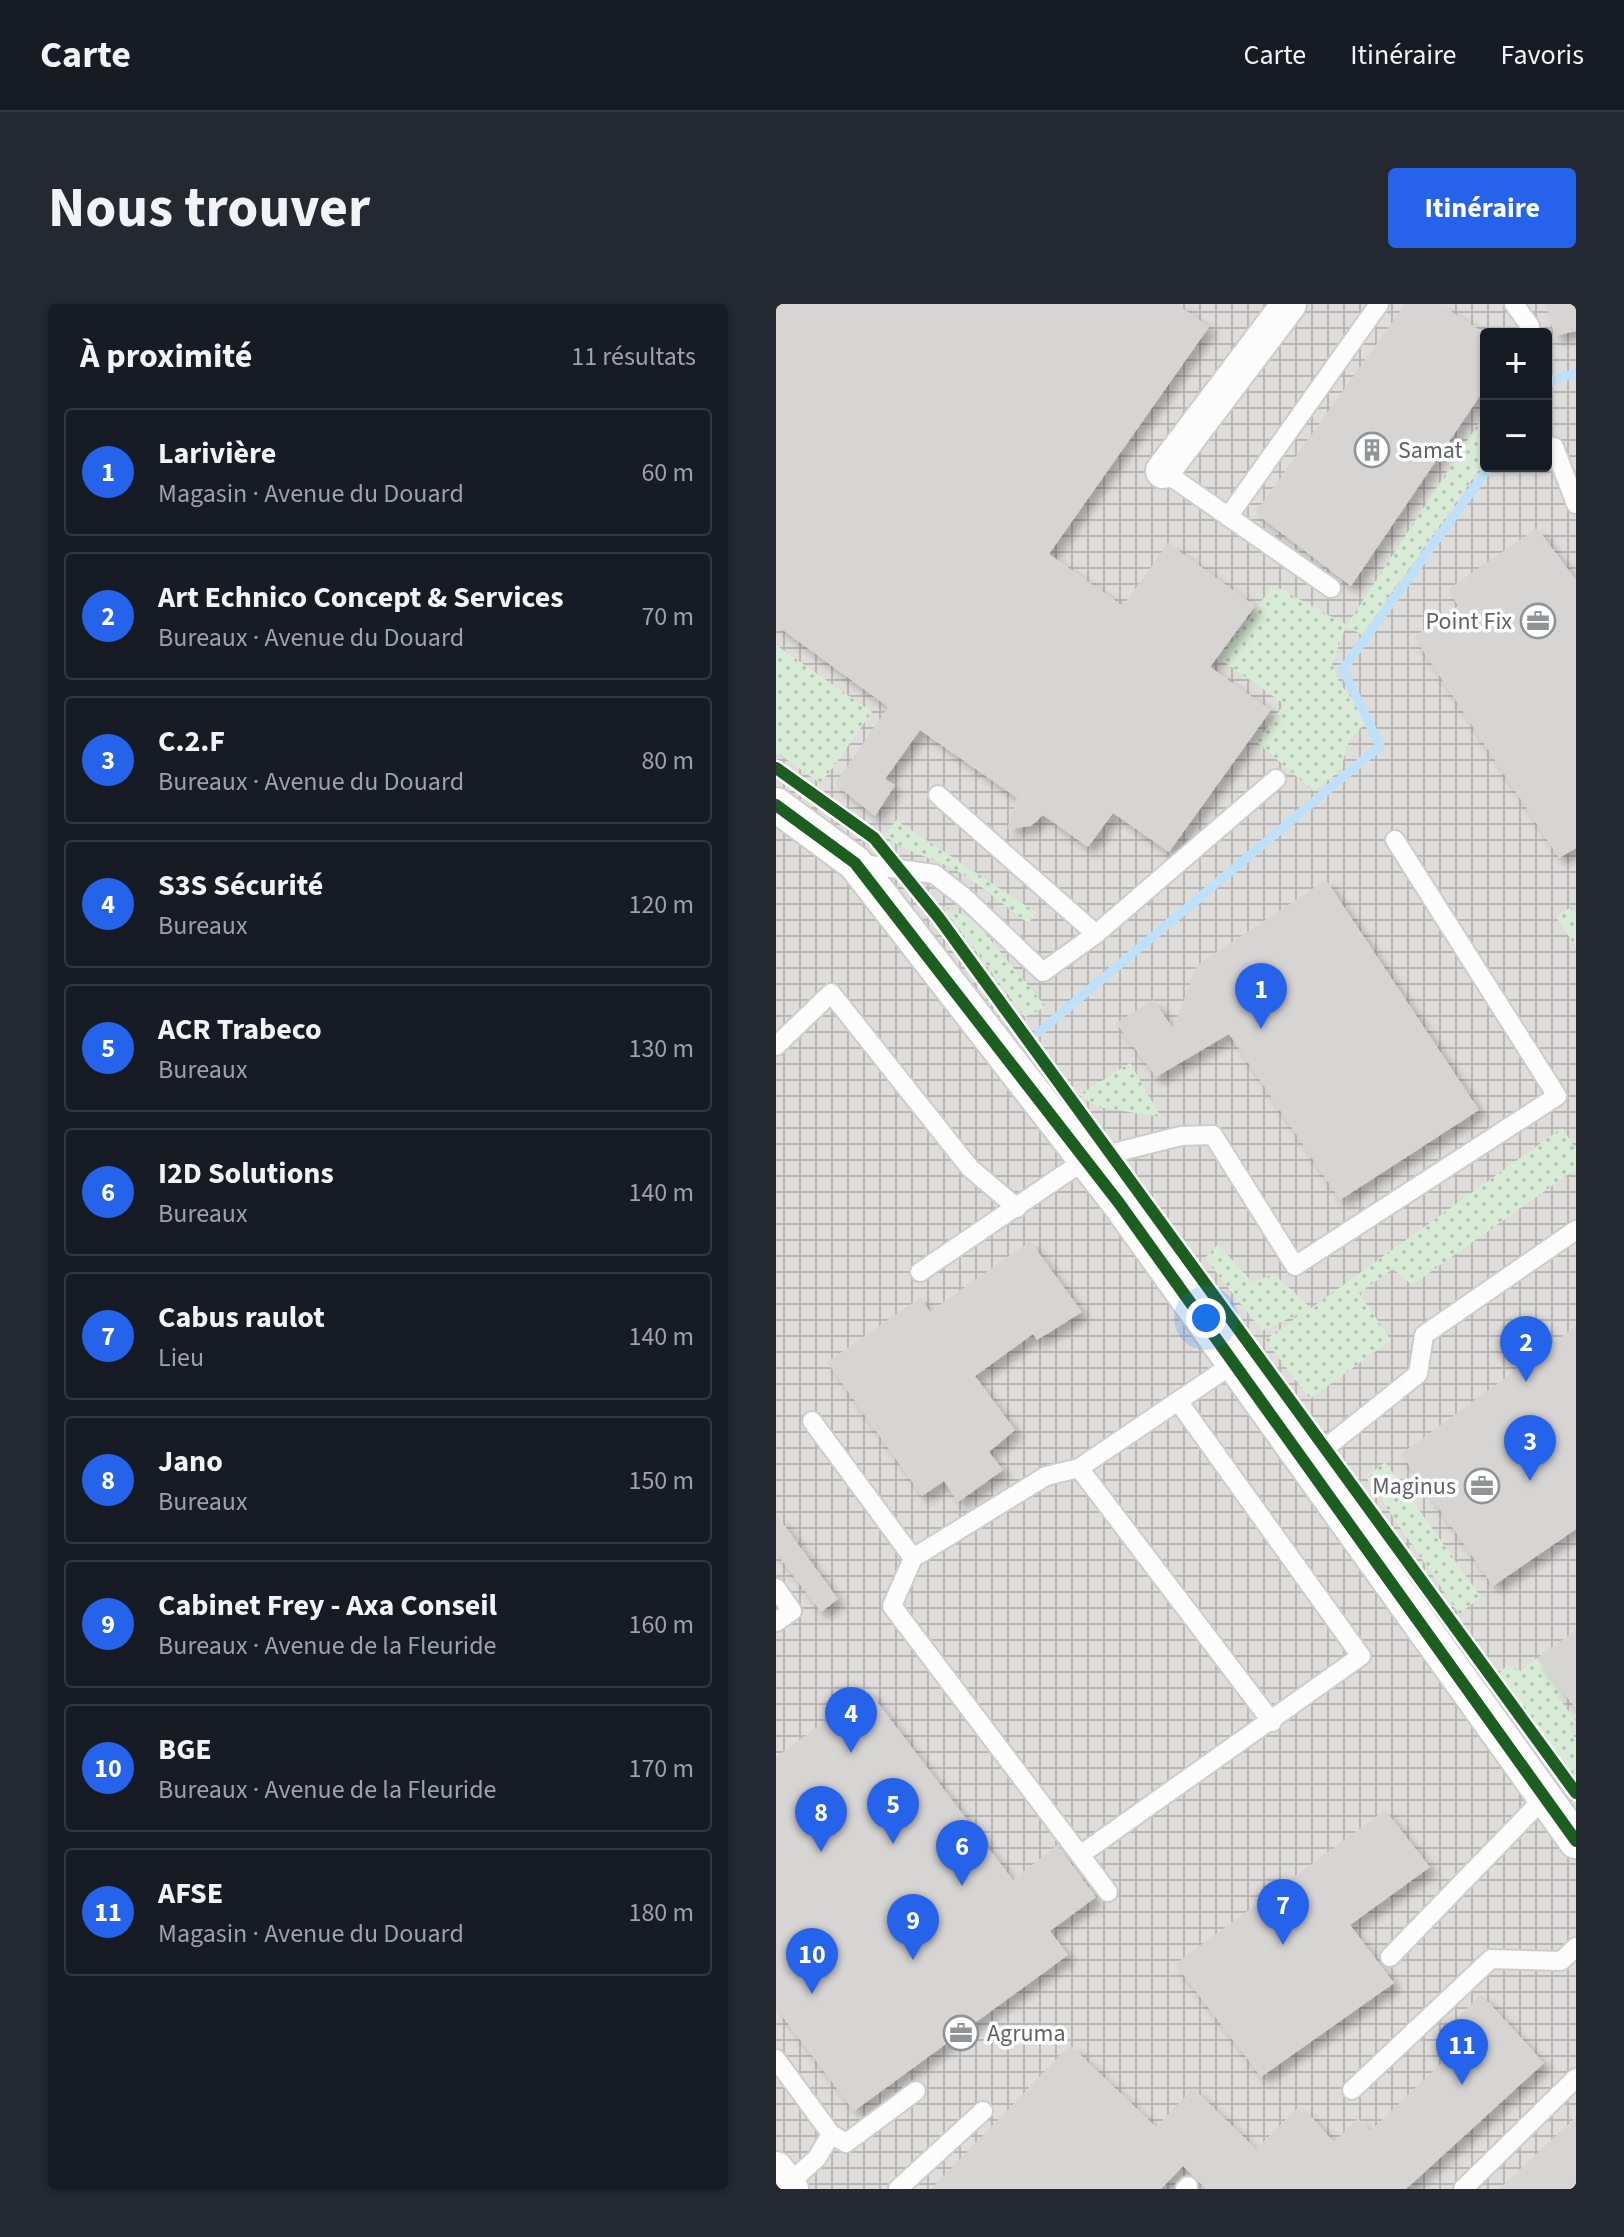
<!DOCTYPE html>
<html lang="fr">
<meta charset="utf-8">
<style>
:root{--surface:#171b24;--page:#242831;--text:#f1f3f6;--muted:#9ea1a6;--line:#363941;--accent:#2563eb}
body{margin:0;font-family:"Source Sans 3",sans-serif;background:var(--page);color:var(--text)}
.controls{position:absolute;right:24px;top:24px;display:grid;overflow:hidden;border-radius:8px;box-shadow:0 2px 6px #0004}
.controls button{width:72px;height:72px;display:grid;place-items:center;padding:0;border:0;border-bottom:2px solid var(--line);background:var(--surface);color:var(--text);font:40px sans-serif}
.you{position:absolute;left:430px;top:1014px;width:28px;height:28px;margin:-20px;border:6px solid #fff;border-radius:50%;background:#1a73e8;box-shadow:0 0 0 12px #1a73e833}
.badge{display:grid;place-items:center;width:52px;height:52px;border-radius:50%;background:var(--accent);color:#fff;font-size:26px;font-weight:700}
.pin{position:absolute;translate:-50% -66px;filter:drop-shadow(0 2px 4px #0008)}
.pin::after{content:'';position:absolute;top:42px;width:28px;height:24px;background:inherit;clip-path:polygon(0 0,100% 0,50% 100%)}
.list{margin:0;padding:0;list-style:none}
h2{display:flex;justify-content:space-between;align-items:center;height:104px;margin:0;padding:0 32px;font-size:34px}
h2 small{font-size:26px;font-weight:400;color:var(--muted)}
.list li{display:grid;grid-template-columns:52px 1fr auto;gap:24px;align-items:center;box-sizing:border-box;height:128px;margin:0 16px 16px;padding:0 16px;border:2px solid var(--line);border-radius:8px}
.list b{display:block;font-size:30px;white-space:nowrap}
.list p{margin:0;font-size:26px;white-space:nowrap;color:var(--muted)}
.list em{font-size:26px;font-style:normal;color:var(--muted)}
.map{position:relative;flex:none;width:800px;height:1885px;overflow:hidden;border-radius:8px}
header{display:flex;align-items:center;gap:48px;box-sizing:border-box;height:112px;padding:0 40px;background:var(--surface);border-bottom:2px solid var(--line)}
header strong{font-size:38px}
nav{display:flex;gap:44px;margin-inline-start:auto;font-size:28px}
.intro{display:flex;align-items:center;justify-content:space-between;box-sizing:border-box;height:192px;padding:0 48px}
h1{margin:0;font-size:56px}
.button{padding:20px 36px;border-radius:8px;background:var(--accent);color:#fff;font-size:28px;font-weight:700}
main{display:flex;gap:48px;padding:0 48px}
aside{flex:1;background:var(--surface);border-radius:8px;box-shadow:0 2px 6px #0004}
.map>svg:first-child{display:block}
.industrial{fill:url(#industrial-grid);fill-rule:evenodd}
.grass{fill:url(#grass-dots)}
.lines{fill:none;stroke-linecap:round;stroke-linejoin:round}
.stream{stroke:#bfe0f9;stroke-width:9}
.building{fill:#d6d5d3;filter:url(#shadow)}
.lane-casing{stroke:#cbcccc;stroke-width:22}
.street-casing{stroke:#cbcccc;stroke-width:38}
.lane{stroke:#fdfcfc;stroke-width:18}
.street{stroke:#fdfcfc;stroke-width:34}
.cycleway-casing{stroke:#fff;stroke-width:17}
.cycleway{stroke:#1b5e20;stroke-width:12}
.labels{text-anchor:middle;stroke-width:7;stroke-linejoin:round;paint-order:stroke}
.poi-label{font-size:24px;fill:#5f6368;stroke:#fff;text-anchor:start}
</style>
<header>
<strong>Carte</strong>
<nav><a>Carte</a><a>Itinéraire</a><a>Favoris</a></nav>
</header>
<div class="intro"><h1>Nous trouver</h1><a class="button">Itinéraire</a></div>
<main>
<aside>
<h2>À proximité<small>11 résultats</small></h2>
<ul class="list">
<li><span class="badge">1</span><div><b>Larivière</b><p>Magasin · Avenue du Douard</p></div><em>60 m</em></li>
<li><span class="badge">2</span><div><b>Art Echnico Concept &amp; Services</b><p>Bureaux · Avenue du Douard</p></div><em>70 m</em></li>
<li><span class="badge">3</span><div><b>C.2.F</b><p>Bureaux · Avenue du Douard</p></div><em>80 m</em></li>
<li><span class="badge">4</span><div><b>S3S Sécurité</b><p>Bureaux</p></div><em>120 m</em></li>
<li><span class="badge">5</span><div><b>ACR Trabeco</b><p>Bureaux</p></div><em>130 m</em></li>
<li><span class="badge">6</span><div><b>I2D Solutions</b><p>Bureaux</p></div><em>140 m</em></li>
<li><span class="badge">7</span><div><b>Cabus raulot</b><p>Lieu</p></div><em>140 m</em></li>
<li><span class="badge">8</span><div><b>Jano</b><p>Bureaux</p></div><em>150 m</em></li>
<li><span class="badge">9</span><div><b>Cabinet Frey - Axa Conseil</b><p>Bureaux · Avenue de la Fleuride</p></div><em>160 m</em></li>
<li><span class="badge">10</span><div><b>BGE</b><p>Bureaux · Avenue de la Fleuride</p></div><em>170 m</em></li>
<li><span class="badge">11</span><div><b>AFSE</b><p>Magasin · Avenue du Douard</p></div><em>180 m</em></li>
</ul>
</aside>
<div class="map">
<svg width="800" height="1885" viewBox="0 0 800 1885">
<defs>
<pattern id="industrial-grid" width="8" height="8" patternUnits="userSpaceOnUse" patternTransform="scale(2)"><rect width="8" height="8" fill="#dfddda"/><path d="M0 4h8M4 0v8" fill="none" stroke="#b8b7b5"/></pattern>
<pattern id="grass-dots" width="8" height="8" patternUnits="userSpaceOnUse" patternTransform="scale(2)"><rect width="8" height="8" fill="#d8ebd6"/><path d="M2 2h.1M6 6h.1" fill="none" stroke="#b2c2b1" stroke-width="1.8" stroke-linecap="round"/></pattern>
<filter id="shadow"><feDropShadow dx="7" dy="7" stdDeviation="4" flood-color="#0004"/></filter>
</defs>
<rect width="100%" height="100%" fill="#efeeea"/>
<!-- industrial -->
<path class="industrial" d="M0 0H800V1885H0ZM710 30H770V162H710Z"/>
<!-- grass -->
<path class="grass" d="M710 108V156L586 331 570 322 556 360 564 380 593 415 573 437 564 467 537 487 481 438 508 400 444 355 497 281 571 321Z
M0 341 96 408 45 480 0 448Z
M120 516 261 609 252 619C228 602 206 581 181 567 157 553 130 549 109 532Z
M166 602 197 615 270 703 249 713Z
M795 603 800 610V643L780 613Z
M354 759 385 813 321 803 303 791Z
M786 824 800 845V865L636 981 617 965 583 989 615 1036 534 1095 489 1036 529 1007 486 1027 429 954 442 940 476 978 498 970 535 1004Z
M609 1158 705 1293 683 1310 590 1173Z
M761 1354 793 1384 782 1393 800 1417 793 1425 800 1435V1475L723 1369 732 1361 745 1367Z"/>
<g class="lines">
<!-- stream -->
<path class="stream" d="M770 84 776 76 800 69
M263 728 604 442 567 365 714 162"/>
</g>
<!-- building -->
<path class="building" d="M0 0H401L433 23 273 250 347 302 392 239 479 302 434 363 495 406 393 548 337 509 312 543 267 511 255 522 231 525 241 494 144 426 109 475 119 481 99 512 59 480 112 403 0 321Z
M629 0H664L710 30V83L575 282 479 209Z
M769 0H800V27L779 32Z
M761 224 800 276V544L783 554 638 333 682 302 672 285Z
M550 576 703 806 564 896 453 730 380 773 340 719 377 696 397 724 421 661Z
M254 937 306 1008 261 1036 257 1030 199 1072 239 1126 213 1148 227 1166 182 1198 168 1177 146 1192 51 1058 145 993 154 1008Z
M800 1022V1225L717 1282 625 1150Z
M0 1210 62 1295 45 1308 0 1249Z
M800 1326V1405L761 1354Z
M92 1386 237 1576 281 1541 320 1593 274 1627 292 1651 78 1807 0 1704V1453Z
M609 1506 654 1563 574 1621 618 1679 485 1773 399 1660Z
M705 1690 768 1759 630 1885H430L407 1862 385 1885H155L294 1741 380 1823 417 1784 480 1845 521 1804 525 1809 530 1807 558 1838 582 1814 594 1827 696 1730 681 1714Z
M800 1813V1885H723Z"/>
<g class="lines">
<!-- lane casing -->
<g class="lane-casing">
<path id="lane" d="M738 0 754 22
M778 143 800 200
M387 167 555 284
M452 213 603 0
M162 491 320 630
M79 559 158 570 188 593 267 668 320 630 500 475
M0 742 55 689 194 864 241 904
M144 968 309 856 405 832 437 831 519 962 781 792 619 536
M36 1117 137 1254 270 1172 303 1164 457 1060
M528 1161 642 1070 648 1031 800 926
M303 1164 496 1418
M137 1254 116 1302 332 1588
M0 1284 16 1307 0 1318
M304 1551 585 1352 402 1097
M614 1653 768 1494
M0 1755 55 1830 41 1854 11 1881
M576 1786 715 1655 785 1657 800 1643
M55 1830 70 1839 140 1787
M122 1885 207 1807
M409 1885 412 1882
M687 1885 800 1774"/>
</g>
<!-- street casing -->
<g class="street-casing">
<path id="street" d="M387 167 513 0
M0 501 79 559 343 899 800 1537
M0 1865 15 1885"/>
</g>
<!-- lane -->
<use href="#lane" class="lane"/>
<!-- street -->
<use href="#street" class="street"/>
<!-- cycleway casing -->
<g class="cycleway-casing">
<path id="cycleway" d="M0 464 98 534 163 614 800 1489
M0 501 79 559 343 899 800 1537"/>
</g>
<!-- cycleway -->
<use href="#cycleway" class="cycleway"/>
</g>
<!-- icons -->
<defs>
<g id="building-ring" transform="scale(1.8)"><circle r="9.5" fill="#fff" stroke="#919496" stroke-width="1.5"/><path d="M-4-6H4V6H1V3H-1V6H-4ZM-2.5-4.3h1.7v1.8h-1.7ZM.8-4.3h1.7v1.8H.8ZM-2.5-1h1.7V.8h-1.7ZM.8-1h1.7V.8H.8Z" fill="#919496"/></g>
<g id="office-ring" transform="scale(1.8)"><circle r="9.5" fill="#fff" stroke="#919496" stroke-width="1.5"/><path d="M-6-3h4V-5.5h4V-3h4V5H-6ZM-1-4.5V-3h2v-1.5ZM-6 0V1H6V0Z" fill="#919496"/></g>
</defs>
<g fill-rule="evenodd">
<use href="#building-ring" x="596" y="146"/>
<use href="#office-ring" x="762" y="317"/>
<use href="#office-ring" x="706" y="1182"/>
<use href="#office-ring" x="185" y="1729"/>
</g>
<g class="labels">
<!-- poi labels -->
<g class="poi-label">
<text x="622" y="154">Samat</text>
<text x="736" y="325" text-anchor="end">Point Fix</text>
<text x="680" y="1190" text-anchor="end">Maginus</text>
<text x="211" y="1737">Agruma</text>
</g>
</g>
</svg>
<div class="controls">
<button>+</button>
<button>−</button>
</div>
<div class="you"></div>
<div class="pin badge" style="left:485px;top:725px">1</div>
<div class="pin badge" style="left:750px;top:1078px">2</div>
<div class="pin badge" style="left:754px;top:1177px">3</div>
<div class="pin badge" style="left:75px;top:1449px">4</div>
<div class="pin badge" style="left:117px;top:1540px">5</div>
<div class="pin badge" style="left:186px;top:1582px">6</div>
<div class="pin badge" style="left:507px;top:1641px">7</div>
<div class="pin badge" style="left:45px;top:1548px">8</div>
<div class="pin badge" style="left:137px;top:1656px">9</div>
<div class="pin badge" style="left:36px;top:1690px">10</div>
<div class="pin badge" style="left:686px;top:1781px">11</div>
</div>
</main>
